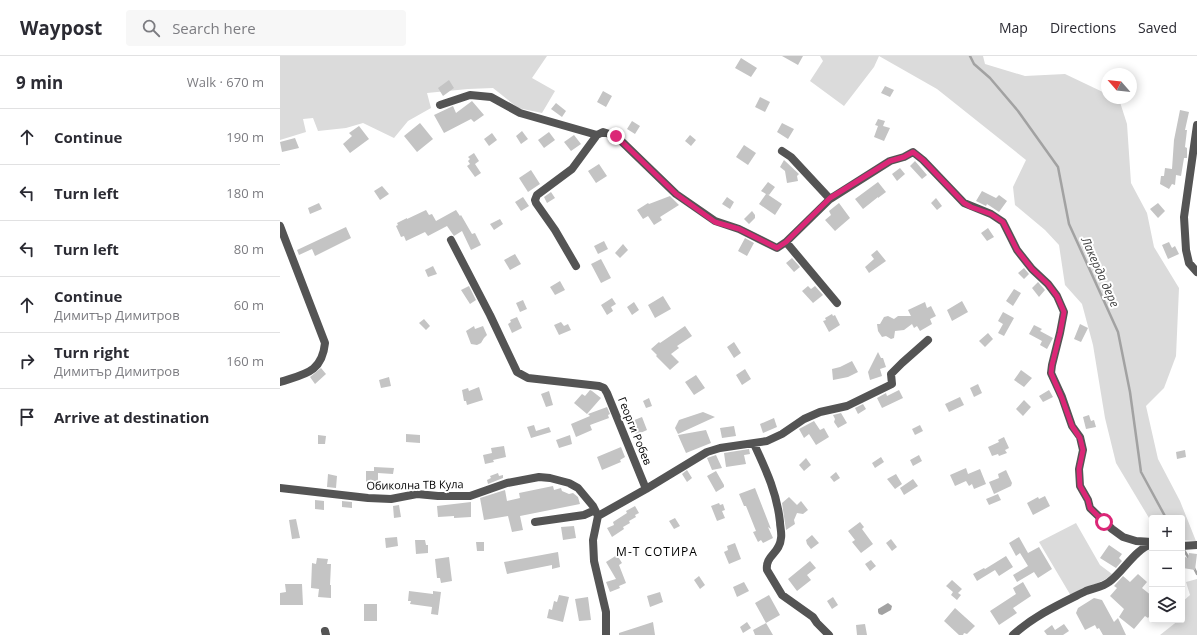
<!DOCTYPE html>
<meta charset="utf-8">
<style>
:root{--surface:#fff;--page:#f7f7f7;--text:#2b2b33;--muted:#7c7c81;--line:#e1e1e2}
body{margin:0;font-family:"Open Sans",sans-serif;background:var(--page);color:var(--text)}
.controls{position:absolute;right:12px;bottom:12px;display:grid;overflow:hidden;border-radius:4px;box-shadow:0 2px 10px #0003}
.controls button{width:36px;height:36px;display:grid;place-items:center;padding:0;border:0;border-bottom:1px solid var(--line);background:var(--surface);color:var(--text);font:20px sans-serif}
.compass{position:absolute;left:821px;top:12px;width:36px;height:36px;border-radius:50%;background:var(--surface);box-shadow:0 2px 10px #0003;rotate:298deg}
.stop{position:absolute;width:12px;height:12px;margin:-9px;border:3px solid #db2777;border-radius:50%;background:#fff}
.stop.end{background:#db2777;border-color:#fff;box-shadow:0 1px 4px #0008}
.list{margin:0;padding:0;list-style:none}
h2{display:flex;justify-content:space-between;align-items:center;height:52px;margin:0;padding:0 16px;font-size:17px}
h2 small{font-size:13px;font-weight:400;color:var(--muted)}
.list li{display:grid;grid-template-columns:26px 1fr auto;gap:12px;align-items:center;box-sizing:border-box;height:56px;padding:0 16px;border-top:1px solid var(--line)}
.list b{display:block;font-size:15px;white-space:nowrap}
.list p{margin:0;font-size:13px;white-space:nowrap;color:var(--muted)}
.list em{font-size:13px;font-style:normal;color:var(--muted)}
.icon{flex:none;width:22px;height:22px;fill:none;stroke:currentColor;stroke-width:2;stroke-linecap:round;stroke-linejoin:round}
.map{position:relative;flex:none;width:917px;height:579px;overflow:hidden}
header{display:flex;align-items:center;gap:24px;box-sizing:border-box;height:56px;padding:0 20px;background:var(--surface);border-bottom:1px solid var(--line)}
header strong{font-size:19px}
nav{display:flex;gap:22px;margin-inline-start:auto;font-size:14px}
.search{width:280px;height:36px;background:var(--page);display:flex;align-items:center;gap:10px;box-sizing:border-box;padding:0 14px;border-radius:4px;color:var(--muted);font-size:15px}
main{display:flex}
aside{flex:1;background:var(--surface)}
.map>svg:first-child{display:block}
.green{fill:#dbdbdb}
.water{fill:#a2a2a2}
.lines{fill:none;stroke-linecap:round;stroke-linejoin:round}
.stream{stroke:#a2a2a2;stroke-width:2.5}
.building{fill:#c4c4c4}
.minor{stroke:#545454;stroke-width:8}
.route{stroke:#db2777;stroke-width:5}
.labels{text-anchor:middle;stroke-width:4;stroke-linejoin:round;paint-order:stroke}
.street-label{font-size:11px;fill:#000;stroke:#fff}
.water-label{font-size:12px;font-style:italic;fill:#434343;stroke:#fff}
.neighbourhood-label{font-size:12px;letter-spacing:1px;fill:#000;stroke:#fff}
</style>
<header>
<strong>Waypost</strong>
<div class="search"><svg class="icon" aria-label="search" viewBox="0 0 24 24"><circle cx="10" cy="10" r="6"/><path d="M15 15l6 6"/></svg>Search here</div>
<nav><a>Map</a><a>Directions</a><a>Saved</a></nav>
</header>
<main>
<aside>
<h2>9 min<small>Walk · 670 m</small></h2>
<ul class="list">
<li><svg class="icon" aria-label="ahead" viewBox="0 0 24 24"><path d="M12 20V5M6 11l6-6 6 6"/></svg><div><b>Continue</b></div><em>190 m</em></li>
<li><svg class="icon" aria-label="left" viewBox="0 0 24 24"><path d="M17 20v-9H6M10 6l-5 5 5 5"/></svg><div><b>Turn left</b></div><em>180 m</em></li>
<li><svg class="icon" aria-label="left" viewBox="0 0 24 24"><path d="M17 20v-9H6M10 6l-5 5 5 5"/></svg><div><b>Turn left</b></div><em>80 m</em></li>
<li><svg class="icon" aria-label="ahead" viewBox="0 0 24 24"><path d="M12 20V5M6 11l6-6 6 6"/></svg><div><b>Continue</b><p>Димитър Димитров</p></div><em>60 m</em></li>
<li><svg class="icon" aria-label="right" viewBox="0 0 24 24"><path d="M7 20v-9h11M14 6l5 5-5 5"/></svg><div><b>Turn right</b><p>Димитър Димитров</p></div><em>160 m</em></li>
<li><svg class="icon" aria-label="arrive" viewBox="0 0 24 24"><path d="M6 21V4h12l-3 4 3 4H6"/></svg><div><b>Arrive at destination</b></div></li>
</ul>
</aside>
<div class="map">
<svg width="917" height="579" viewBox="0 0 917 579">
<rect width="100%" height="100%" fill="#fff"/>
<!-- green -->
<path class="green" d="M0 0H267L252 22 275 35 262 57 238 52 213 32 188 33 147 37 151 52 128 65 114 82 83 67 66 72 38 75 33 62 23 63 26 76 0 84Z
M540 0H599L594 11 564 50 530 25 543 5Z
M599 0H703L705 8 745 20 785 18 827 38V42L839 43 847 68 851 127 867 157 874 191 899 232 896 300 884 332 866 350 878 403 900 445 916 485 902 484V462H872V467L836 407 825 362 813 289 802 248 785 229 779 189 765 174 735 149 733 131 746 104 657 33Z
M796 467 820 509 832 518 826 523 791 540 759 486Z
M917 523V579H880L899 564H902V546L910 539 906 526Z"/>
<!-- water -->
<path class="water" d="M608 547 612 550 611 554 602 559 599 558 598 556V553Z"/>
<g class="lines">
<!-- stream -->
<path class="stream" d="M690 0 694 8 710 22 738 55 778 111 789 168 838 276 850 336 861 416 886 462
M902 491 910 504
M914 512 917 518"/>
</g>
<!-- building -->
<path class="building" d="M502 0H523L518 9Z
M461 2 477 12 471 21 455 12Z
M169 24 174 32 163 40 158 32Z
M605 30 614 34 610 41 601 37Z
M323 35 332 40 326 51 317 46Z
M480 41 490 46 485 56 475 51Z
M192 45 204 59 194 66 191 63 164 77 154 59 173 50 176 57Z
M276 47 286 55 282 61 271 53Z
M900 54 909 56 905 74H907L905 91 907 92V102H904L901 120 896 119 895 129 892 128 889 133 880 128 881 120H884L885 112 892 113 894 84Z
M598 63 605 65 603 70 610 72 604 85 594 81 598 70 595 69Z
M352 65 360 70 355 78 347 73Z
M140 67 153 83 137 96 124 80Z
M502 67 514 73 508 83 497 76Z
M79 70 89 83 70 97 63 88 72 80 69 77Z
M242 75 248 83 241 88 236 80Z
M269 76 275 84 264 92 258 84Z
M212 77 217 84 209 90 204 83Z
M294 79 301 88 291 95 284 86Z
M410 79 416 84 411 90 405 85Z
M15 82 19 92 2 96 0 86Z
M464 89 476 97 468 109 456 101Z
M194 97 199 105 195 108 201 117 195 121 187 110 190 108 188 105 190 103 188 101Z
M504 104 519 118 517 120 518 125 507 127 505 115 500 111Z
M635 105 647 119 642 123 630 110Z
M319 108 327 120 316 127 308 115Z
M620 112 625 118 617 125 612 118Z
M251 114 260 128 248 136 239 122Z
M488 126 495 131 489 139 487 138 502 148 495 159 479 148 486 138 481 135Z
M598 126 606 136 598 142V141L583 153 575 143Z
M102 130 109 138 100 144 94 135Z
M702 135 716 142 719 139 727 145 719 156 707 148 706 150 696 145Z
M271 136 275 142 267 147 264 141Z
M390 140 399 149 380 161 382 164 374 169 368 160 363 163 357 154 368 147 369 148Z
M243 141 249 150 241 155 235 146Z
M447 141 454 146 450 153 442 148Z
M656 142 662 150 657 154 651 147Z
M39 147 42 153 30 158 28 152Z
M559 147 570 162 555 175 545 164 551 159 549 155Z
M878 147 885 155 878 162 870 153Z
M146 154 149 159 152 158 156 165 176 154 180 160 181 159 192 178 195 177 201 189 191 194 182 175 174 180 167 170 148 180 145 176 126 185 124 180 121 181 116 170 118 169 117 167 127 162V163Z
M472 155 475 159V162L469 168 464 163Z
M220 163 223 168 214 174 210 168Z
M66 171 71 182 35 200 32 193 19 199 17 194Z
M708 172 714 181 707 185 701 177Z
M465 182 474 187 467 200 458 195Z
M324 185 328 193 318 198 314 190Z
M889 186 892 192 895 190 899 198 888 203 882 189Z
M343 188 348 194 340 202 335 197Z
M597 194 606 205 589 217 585 211 594 203 591 199Z
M235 198 241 208 230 214 224 204Z
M512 202 520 211 514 216 506 207Z
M321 203 331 222 321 227 311 208Z
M153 210 157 218 148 221 145 214Z
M744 212 749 218 744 223 738 217Z
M280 225 285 234 275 239 270 231Z
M758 226 765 234 759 241 752 232Z
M189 230 196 244 190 248 181 234Z
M528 230 531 233 535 230 543 239 533 247 522 235Z
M734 233 741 237 733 250 726 245Z
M383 240 391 253 375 262 368 249Z
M332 242 336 248 331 251 333 255 327 259 321 249Z
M243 244 247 253 240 256 236 247Z
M682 245 688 256 672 265 667 254Z
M354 246 359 254 352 259 347 251Z
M645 246 647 252 651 250 656 260 650 263 652 268 640 275 637 270 634 272 632 268 624 274 615 275 614 282 611 283 606 280 602 281 598 275 597 268H600L604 261 608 260 614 263 618 260H631L628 254Z
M723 256 734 262 724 280 718 277 723 268 718 265Z
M552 258 553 260 555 259 560 269 549 276 543 265 546 264 545 262Z
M237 261 242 272 232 277 228 268 231 266 230 264Z
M144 263 150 270 146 274 139 267Z
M281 266 284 270 288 268 291 274 279 279 274 269Z
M800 268 808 272 801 286 794 283Z
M754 269 762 273 760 275 773 282 767 293 760 289 762 285 749 278Z
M194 270 195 273 203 270 207 279 204 282 201 287 197 289 191 288 186 275Z
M405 270 412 280 397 290 399 292 391 298 399 306 390 314 376 300 377 299 371 293 379 286 380 287Z
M708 277 713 283 705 291 699 285Z
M454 286 461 297 454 302 447 291Z
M598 296 601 302H603L606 311 600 313 602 320 590 324 588 316Z
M572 305 578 316 568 321 553 324 552 313 560 311Z
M41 312 46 318 35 328 30 321Z
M465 313 471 323 462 329 456 319Z
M741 314 752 322 744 331 734 324Z
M416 319 425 332 414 339 405 326Z
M109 321 111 330 101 332 99 324Z
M698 328 702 337 694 341 690 332Z
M199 331 203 344 187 349 186 345H184L182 334 188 332 189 335Z
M310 334 312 335 321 342 307 358 294 347 302 338 305 340Z
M619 334 623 342 602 352 597 342 606 337 607 340Z
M769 334 773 341 763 346 759 340Z
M269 335 273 349 266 351 261 338Z
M680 341 684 349 669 356 665 348Z
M369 342 372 350 366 352 363 345Z
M744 344 751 351 743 360 736 353Z
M583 348 586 353 578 358 575 352Z
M327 351 330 358 328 359 329 362 310 369 312 374 296 381 291 368 310 360 308 358Z
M423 356 435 361 398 378 395 372 399 364Z
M561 357 567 367 558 372 554 366 555 363 553 359Z
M809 359 811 365 814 364 816 371 806 373 803 361Z
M362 361 367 374 356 379 352 369H354L352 365Z
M494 362 497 371 483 377 480 368Z
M534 365 540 374 544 372 549 381 536 389 529 378 524 382 519 373Z
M254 369 256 375 269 371 271 376 251 382 247 371Z
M640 369 643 375 635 379 632 373Z
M454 370 456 380 442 382 440 372Z
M426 374 431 387 406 397 398 379Z
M126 378 140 379V387L126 386Z
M38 379 46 380 45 388H38Z
M290 379 292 388 279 392 276 384Z
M724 381 729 392 725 394 727 397 719 400 718 398 712 400 708 391 719 386 718 384Z
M224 390 226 401 213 404 214 406 205 408 203 399 212 397 211 392Z
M341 391 345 401 340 404 341 406 322 414 317 401Z
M469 393 470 398 464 399 466 408 446 411 444 397Z
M905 394 906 401 897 403 896 396Z
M436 399 442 412 432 414 427 402Z
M639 399 642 405 633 410 630 404Z
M601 401 604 406 595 412 592 407Z
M526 402 531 409 524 415 519 409Z
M94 411 114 412 113 418 98 417V425H94V428H86V415H94Z
M686 412 688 418 700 413 706 428 694 433 692 428 689 430 686 425 675 430 670 419Z
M407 414 412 422 407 426 402 418Z
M726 414 732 427 731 430 714 438 709 426 719 422 718 418Z
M436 415 444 429V431L436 436 427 420Z
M556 416 560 422 554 426 550 421Z
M218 417 219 420 223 419V422L208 428 207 424 211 422 210 420Z
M48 418 57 420 56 432 47 431Z
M616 418 622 428 615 433 607 423Z
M633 423 638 430 624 439 620 432Z
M273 430 274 434 281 432 282 435 289 438 293 437 298 441 300 448 240 460 243 474 232 476 228 460 204 464 200 442 225 434 227 445 240 442 239 437Z
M475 432 491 473 488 471 493 482 483 487 481 484 478 486 473 476 476 475 466 450H464L459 438Z
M718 438 721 444 709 449 706 443Z
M765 440 770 450 753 459 747 447 758 441 759 443Z
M509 441 517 449 521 445 528 454 523 458 517 457 514 464 515 468 506 474 502 447Z
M35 444 44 445V454L35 453Z
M62 445 72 446V452L62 451Z
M191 446V461L174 462V460L158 461 157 450Z
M439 447 440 449 443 448 445 454 442 455 445 462 437 465 431 450Z
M119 449 121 461 114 462 113 450Z
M355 450 359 457 355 459 356 461 349 465 350 467 343 471 344 473 332 481 327 472 334 469 333 466 347 457 346 455Z
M395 462 400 470 394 473 389 465Z
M16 463 20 482 12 483 9 464Z
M580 466 584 471 582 473 593 488 581 497 572 486 575 484 568 475Z
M294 470 296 482 283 484 281 471Z
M532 479 539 487 531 493 527 488 526 484Z
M117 481 118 490 106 492 105 482Z
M739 481 748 497 759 491 772 513 758 522 754 516 737 526 733 519 748 510 740 497 736 500 729 487Z
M611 483 617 491 612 495 606 487Z
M135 484H145L146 489H148V497L136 498Z
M196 486H204V495H197Z
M455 487 461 503 449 508 444 496 448 494 447 490Z
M829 489 842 498 839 502 842 505 836 512 820 502Z
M278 496 280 511 272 513V509L227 518 224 506Z
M909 497 917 498 915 514 903 512 905 501 908 502Z
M337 499 342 507 339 509 346 527 339 530 340 532 330 536 326 526 336 523 326 506Z
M726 500 733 511 719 520 715 514 697 525 693 518 704 512 705 513Z
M169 501 172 525 161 527 160 522H157L155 503Z
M37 502 48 503 47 508H51L50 529H51V542L38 541 39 533 31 532 32 507 36 508Z
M591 504 596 510 590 515 585 508Z
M530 505 536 512 527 519 531 524 517 535 508 523Z
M858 518 867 526 862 532 872 540V557L868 562 865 560 854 573 839 561 844 553 830 540 837 532 834 530 843 520 850 526Z
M419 520 425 529 420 533 414 524Z
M672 524 682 533 678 537 681 539 677 544 671 539 673 536 666 530Z
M464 526 469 535 457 541 453 531Z
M743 526 751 540 733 552 737 557 719 569 710 555 736 538 733 532Z
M5 528H22L23 549H0V537L6 536Z
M129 535 153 538V535L161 536 158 559 151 558 152 551 130 548 131 545H128Z
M380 536 383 546 370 551 367 540Z
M279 539 289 541 283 566 267 562 269 553 272 554 274 545 277 546Z
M489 539 500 559 486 567 475 547Z
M308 541 311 564 299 565 295 543Z
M553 541 558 549 552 553 547 545Z
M814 542 822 544 834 566 838 562 846 579H823L819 572 817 573 815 569 805 574 796 557 798 552Z
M84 548H97V565H84Z
M675 552 695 570 687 578 684 577 683 579H679L664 565Z
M373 566 375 579H339V577Z
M467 566 471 572 463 577 460 571Z
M486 567 493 579H475L473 574Z
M585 568 587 579H577L576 569Z
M784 568 789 575 783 579H767L764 575 772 569 775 574Z"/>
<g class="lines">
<!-- minor -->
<path class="minor" d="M160 49 190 39 211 41 240 57 317 79 323 76 336 80 396 138 435 165 459 173 497 192 506 186 550 143 610 105 624 101 633 96 643 104 684 147 711 158 723 166 737 194 752 213 768 228 777 240 784 256 780 277 772 309 771 317 782 341 792 370 800 381 803 394 799 413 800 430 808 444 810 452 832 473 843 481 856 485 872 486
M917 69 904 161 906 194 909 207 917 216
M502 95 511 101 550 143
M0 170 45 287C42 317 24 318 0 326
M171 184 210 259 237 316 248 322 319 330 324 332 327 337 366 433
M506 186 557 247
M296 210 275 174 256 147 255 144 257 139 292 113 317 79
M474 388C486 414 497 437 500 466 500 471 502 477 501 482 500 498 485 499 487 514L502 539 533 561 537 567 549 579
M0 432 88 442 111 443 137 438 158 440H190L227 427 259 421 270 422 289 427 298 432 313 450 318 460 366 433 427 396 440 392 487 385 502 378 524 363 540 356 567 350 612 328 611 318 622 307 648 284
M318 460 313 484 314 505 326 556V579
M255 466 304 459 315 454
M902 490 917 489
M45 575 46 579
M733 579C755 559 780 548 806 535 813 532 823 531 829 526 843 516 855 493 872 488"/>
</g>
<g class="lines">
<!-- route -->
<path class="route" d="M336 80 396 138 435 166 459 173 497 192 506 186 550 142 610 105 624 101 633 96 643 104 684 147 691 151 711 158 723 166 737 194 752 213 768 228 777 240 784 256 780 277 772 309 771 317 782 342 792 370 800 382 803 394 799 413 800 430 808 444 810 452 824 466"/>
</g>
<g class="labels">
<!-- street labels -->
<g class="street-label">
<text transform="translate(355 375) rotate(68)" y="4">Георги Робев</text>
<text transform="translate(135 429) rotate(-1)" y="4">Обиколна ТВ Кула</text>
</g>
<!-- water labels -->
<g class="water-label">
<text transform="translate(820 216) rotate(66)" y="4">Лакерда дере</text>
</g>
<!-- neighbourhood labels -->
<g class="neighbourhood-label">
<text x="377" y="500">М-Т СОТИРА</text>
</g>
</g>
</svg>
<div class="controls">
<button>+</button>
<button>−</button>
<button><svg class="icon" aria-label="layers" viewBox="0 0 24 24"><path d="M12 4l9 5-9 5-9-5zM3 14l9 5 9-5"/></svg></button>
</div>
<svg class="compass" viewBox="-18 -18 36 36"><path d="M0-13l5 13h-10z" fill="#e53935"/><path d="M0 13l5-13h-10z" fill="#7c7c81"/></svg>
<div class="stop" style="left:824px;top:466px"></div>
<div class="stop end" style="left:336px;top:80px"></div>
</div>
</main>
